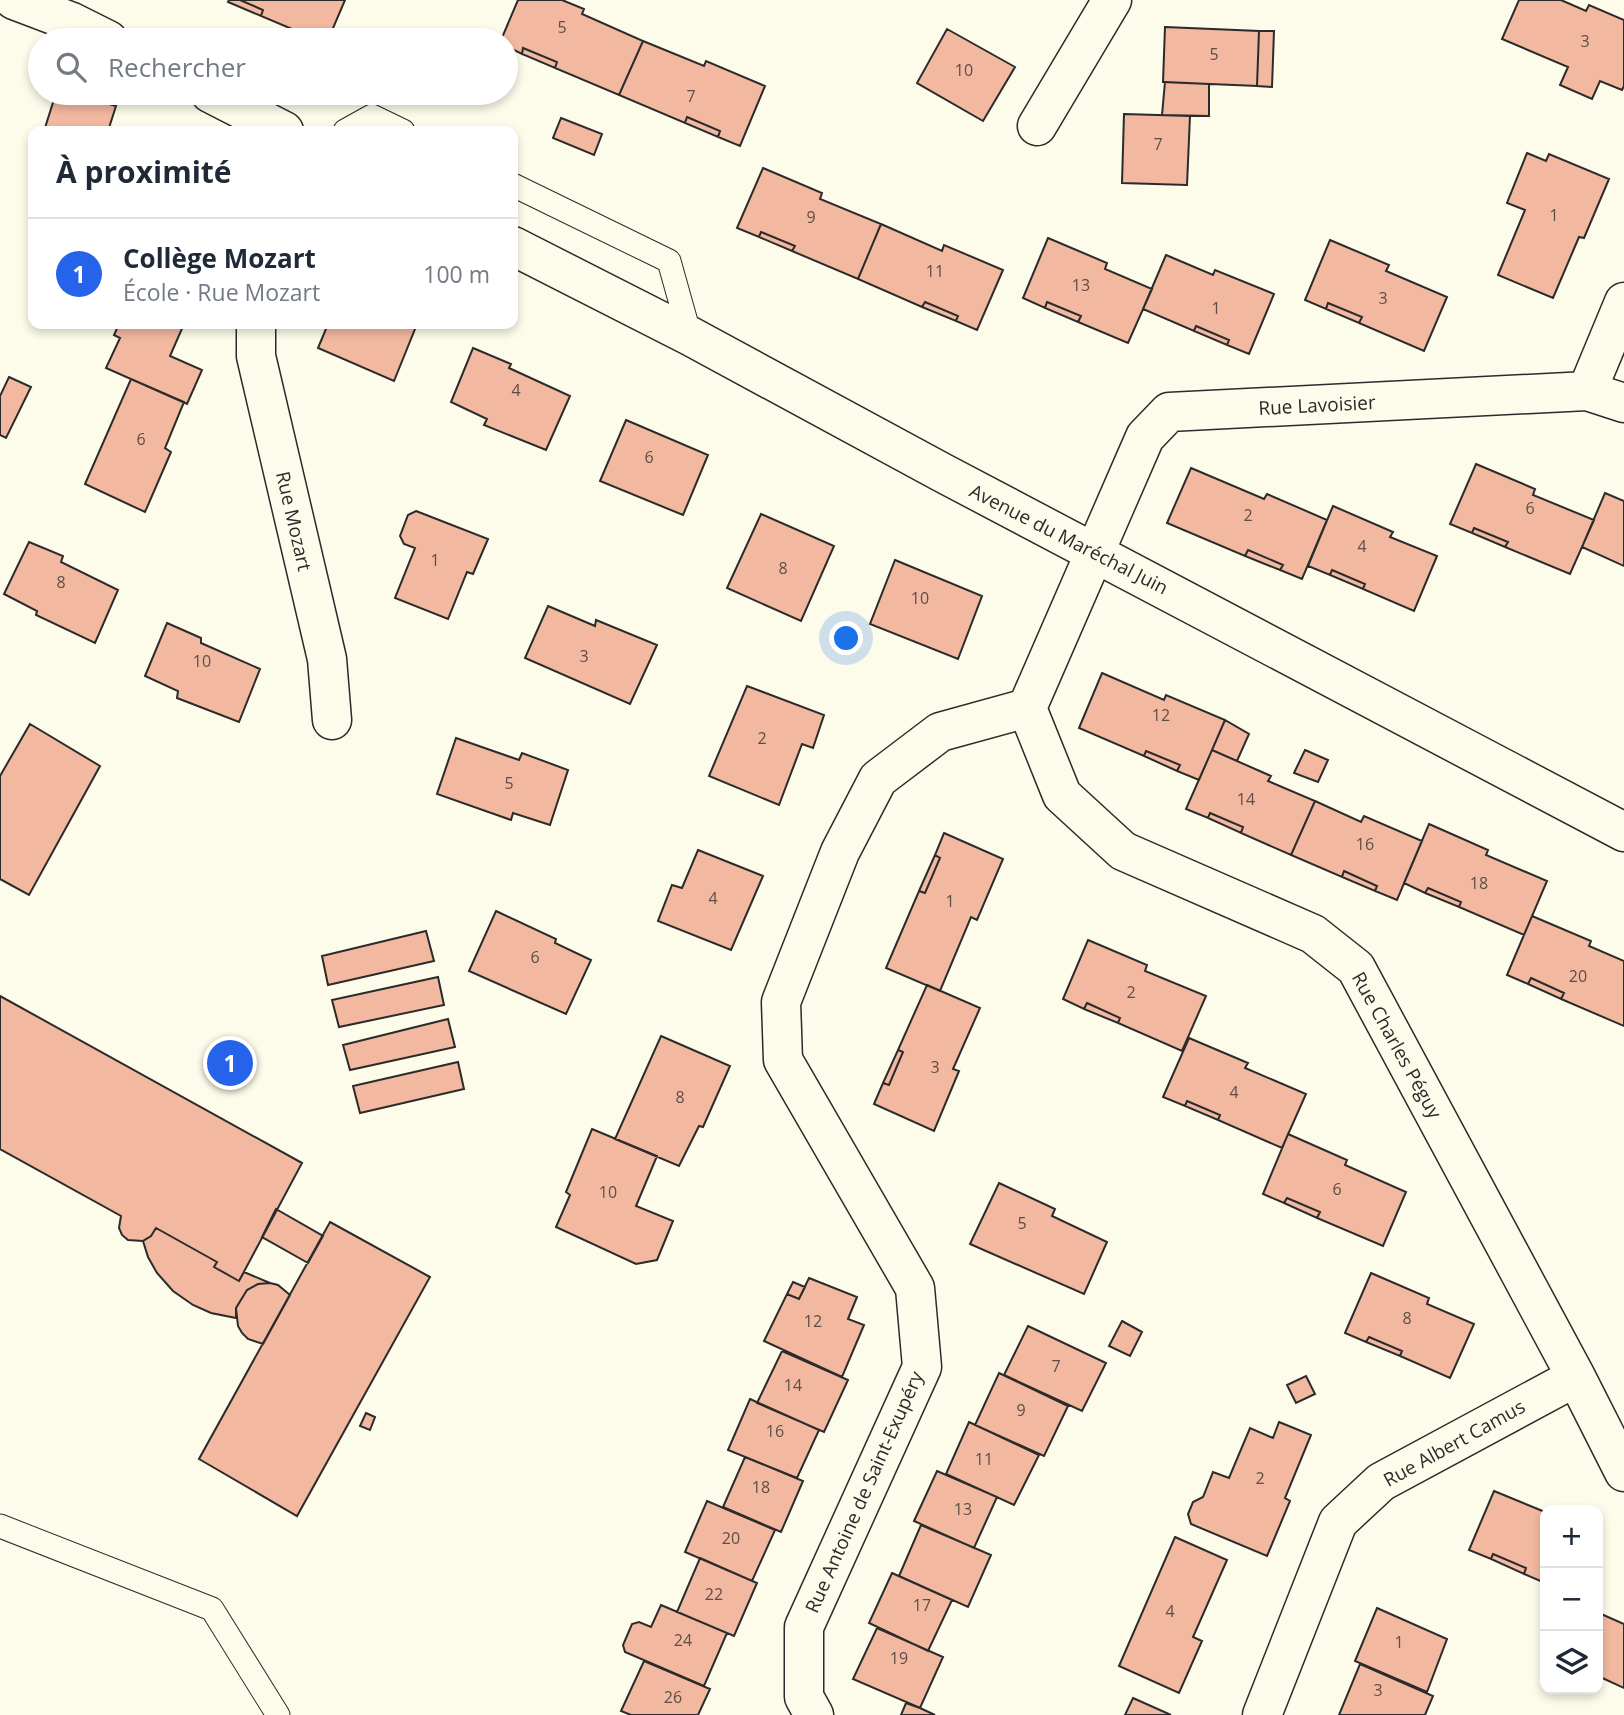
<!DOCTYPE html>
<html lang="fr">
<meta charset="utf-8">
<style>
:root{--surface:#fff;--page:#f2f2f3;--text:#1f2937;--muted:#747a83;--line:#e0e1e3;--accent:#2563eb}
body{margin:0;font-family:"Open Sans",sans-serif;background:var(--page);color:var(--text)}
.controls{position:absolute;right:21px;bottom:21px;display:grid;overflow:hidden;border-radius:14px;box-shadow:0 4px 10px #0003}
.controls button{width:63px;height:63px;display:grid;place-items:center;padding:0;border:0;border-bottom:2px solid var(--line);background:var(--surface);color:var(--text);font:35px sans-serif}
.you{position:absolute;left:847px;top:639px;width:24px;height:24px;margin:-18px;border:5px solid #fff;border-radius:50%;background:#1a73e8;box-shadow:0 0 0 10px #1a73e833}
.badge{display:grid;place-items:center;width:46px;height:46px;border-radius:50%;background:var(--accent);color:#fff;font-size:23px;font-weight:700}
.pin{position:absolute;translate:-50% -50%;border:4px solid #fff;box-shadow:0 2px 7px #0006}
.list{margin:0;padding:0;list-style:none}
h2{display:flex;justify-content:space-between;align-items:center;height:91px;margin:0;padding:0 28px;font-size:30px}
h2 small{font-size:23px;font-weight:400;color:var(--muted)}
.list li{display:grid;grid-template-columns:46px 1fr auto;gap:21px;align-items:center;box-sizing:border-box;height:112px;padding:0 28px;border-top:2px solid var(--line)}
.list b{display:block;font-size:26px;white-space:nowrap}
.list p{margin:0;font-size:23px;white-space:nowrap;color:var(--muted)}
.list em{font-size:23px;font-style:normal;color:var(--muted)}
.icon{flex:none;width:38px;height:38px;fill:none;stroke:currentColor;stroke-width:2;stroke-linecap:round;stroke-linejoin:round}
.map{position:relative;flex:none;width:1624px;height:1715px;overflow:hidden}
.search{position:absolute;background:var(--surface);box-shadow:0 4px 10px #0003;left:28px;top:28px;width:490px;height:77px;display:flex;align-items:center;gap:18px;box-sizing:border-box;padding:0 24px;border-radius:38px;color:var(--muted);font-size:26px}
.panel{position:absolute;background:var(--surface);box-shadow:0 4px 10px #0003;left:28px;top:126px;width:490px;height:203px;border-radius:14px}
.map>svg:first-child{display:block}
.building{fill:#f2b8a0;stroke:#2b2b2b;stroke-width:2}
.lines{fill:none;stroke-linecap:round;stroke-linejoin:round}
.service-casing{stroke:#2b2b2b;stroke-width:25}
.minor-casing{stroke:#2b2b2b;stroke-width:41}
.service{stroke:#fdfbea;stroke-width:23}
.minor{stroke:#fdfbea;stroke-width:38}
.labels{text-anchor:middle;stroke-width:5;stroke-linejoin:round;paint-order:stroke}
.number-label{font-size:16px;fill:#5d4e48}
.street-label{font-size:19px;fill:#2b2b2b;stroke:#fdfbea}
</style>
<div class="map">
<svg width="1624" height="1715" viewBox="0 0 1624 1715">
<rect width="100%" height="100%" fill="#fdfbea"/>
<!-- building -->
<path class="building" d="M229 0H240L263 10 261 16 228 2Z
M240 0H345L328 40H318L261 16 263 10Z
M518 0H562L584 9 582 14 643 41 619 95 555 68 557 62 523 48 522 54 506 46V40H501Z
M1519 0H1561L1586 11 1589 5 1624 20V86L1622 90 1600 81 1592 99 1560 85 1568 67 1502 39Z
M1165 27 1259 31 1257 86 1163 82Z
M947 29 1015 67 983 121 917 83Z
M1259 31H1274L1272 87 1257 86Z
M643 41 704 66 706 61 765 86 740 146 718 137 720 131 687 117 685 123 619 95Z
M523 48 557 62 555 68 522 54Z
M1165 82 1209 84V116L1162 115Z
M56 93H72L116 106 108 131H44Z
M1124 114 1190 116 1187 185 1122 183Z
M687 117 720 131 718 137 685 123Z
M561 118 602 134 594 155 553 138Z
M1527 153 1546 161 1549 154 1609 179 1584 238 1579 237 1553 298 1498 275 1525 210 1507 203Z
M763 168 822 193 820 199 881 224 858 279 792 251 795 246 761 232 759 237 737 228Z
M881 224 942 251 944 245 1003 270 977 330 956 321 958 316 925 302 922 307 858 279Z
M761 232 795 246 792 251 759 237Z
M1048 238 1107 263 1105 269 1152 289 1128 343 1078 322 1081 316 1047 302 1045 308 1023 298Z
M1330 240 1389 265 1386 271 1447 297 1424 351 1359 323 1362 317 1328 303 1326 309 1305 300Z
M1166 255 1213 275 1215 270 1274 294 1249 354 1227 345 1229 340 1196 326 1194 331 1143 309Z
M925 302 958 316 956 321 922 307Z
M1047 302 1081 316 1078 322 1045 308Z
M1328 303 1362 317 1359 323 1326 309Z
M119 324H184L170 356 202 370 187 404 106 368 120 338 114 335Z
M328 324H417L394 381 318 348Z
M1196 326 1229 340 1227 345 1194 331Z
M473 348 511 364 509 368 570 396 546 450 484 425 487 419 451 402Z
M9 377 31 387 6 438 0 435V396Z
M131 379 184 402 165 448 171 452 145 512 85 484Z
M626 420 708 455 683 515 600 481Z
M1476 464 1535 489 1533 495 1594 520 1570 574 1505 547 1508 542 1474 528 1472 533 1450 524Z
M1191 468 1264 499 1267 494 1327 520 1302 579 1280 570 1283 565 1248 550 1245 556 1167 523Z
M1605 493 1624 501V566L1582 547Z
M1333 506 1393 532 1390 537 1437 556 1414 611 1363 589 1365 584 1332 570 1330 575 1308 566Z
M416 511 488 539 473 574 467 572 448 619 395 598 415 548 404 544 400 536 408 515Z
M761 514 834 546 801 621 727 588Z
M1474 528 1508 542 1505 547 1472 533Z
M29 542 63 556 61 562 118 590 95 643 36 615 37 611 4 594Z
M1248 550 1283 565 1280 570 1245 556Z
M895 560 982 596 958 659 870 624Z
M1332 570 1365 584 1363 589 1330 575Z
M548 606 595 626 596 620 657 645 630 704 525 658Z
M167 623 201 638V643L260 669 239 722 177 698 178 691 145 676Z
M1102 673 1164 700 1166 695 1225 720 1199 780 1177 771 1180 765 1146 751 1144 756 1079 728Z
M747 686 824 715 813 748 802 744 779 805 709 776Z
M1225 720 1249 734 1237 761 1212 750Z
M30 724 100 766 29 895 0 879V776Z
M456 738 519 760 522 753 568 770 550 825 513 813 511 820 437 794Z
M1212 750 1271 776 1268 781 1315 801 1291 855 1241 833 1243 827 1210 813 1208 818 1186 809Z
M1305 750 1328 760 1318 782 1294 773Z
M1146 751 1180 765 1177 771 1144 756Z
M1315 801 1361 822 1364 816 1422 841 1397 900 1375 891 1377 886 1344 871 1342 877 1291 855Z
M1210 813 1243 827 1241 833 1208 818Z
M1429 824 1488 850 1486 855 1547 881 1524 935 1459 907 1461 902 1428 888 1425 893 1404 883Z
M944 833 1003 859 977 920 971 917 940 991 886 968 919 891 925 893 940 858 935 855Z
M698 850 763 876 731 950 658 921 672 885 682 888Z
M935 855 940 858 925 893 919 891Z
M1344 871 1377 886 1375 891 1342 877Z
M1428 888 1461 902 1459 907 1425 893Z
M496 911 556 939 555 943 591 960 566 1014 469 971Z
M1532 916 1591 941 1589 946 1624 961V1026L1561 999 1564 993 1531 978 1528 984 1507 975Z
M426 931 434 961 328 985 322 956Z
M1088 940 1147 965 1145 971 1206 996 1182 1051 1118 1023 1120 1018 1087 1003 1084 1009 1063 999Z
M438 977 444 1005 339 1027 332 1000Z
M1531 978 1564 993 1561 999 1528 984Z
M927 985 980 1008 953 1069 959 1071 934 1131 874 1104 883 1083 889 1085 903 1052 898 1050Z
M0 996 302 1163 239 1281 214 1267 217 1262 156 1228 151 1236 143 1241 128 1240 122 1235 119 1228 121 1216 0 1149Z
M1087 1003 1120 1018 1118 1023 1084 1009Z
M448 1019 455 1047 350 1070 343 1045Z
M661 1036 730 1066 703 1127 699 1126 679 1166 615 1139Z
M1189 1038 1248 1063 1245 1068 1306 1094 1282 1148 1218 1120 1220 1115 1187 1101 1185 1106 1163 1097Z
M898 1050 903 1052 889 1085 883 1083Z
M458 1062 464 1089 360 1113 353 1086Z
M1187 1101 1220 1115 1218 1120 1185 1106Z
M592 1129 657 1156 636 1206 673 1221 657 1260 636 1264 556 1227 570 1195 566 1192Z
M1288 1134 1347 1160 1345 1165 1406 1192 1383 1246 1317 1218 1320 1212 1287 1198 1284 1203 1263 1194Z
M999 1183 1055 1209 1052 1216 1107 1242 1084 1294 970 1244Z
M1287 1198 1320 1212 1317 1218 1284 1203Z
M276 1209 323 1236 308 1263 262 1237Z
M330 1222 430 1277 297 1516 199 1459Z
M156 1228 217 1262 214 1267 239 1281 244 1272 270 1283 258 1284 247 1290 236 1308V1318L211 1313 193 1305 173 1291 157 1273 148 1257 143 1241 151 1236Z
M1371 1273 1429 1298 1427 1304 1474 1324 1450 1378 1400 1356 1402 1351 1369 1337 1366 1342 1345 1333Z
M809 1278 857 1297 848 1319 864 1325 842 1377 764 1341 787 1294 799 1299Z
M793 1282 805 1287 799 1299 787 1294Z
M270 1283 278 1285 290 1295 263 1344 248 1339 242 1333 238 1326 236 1308 247 1290 258 1284Z
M1122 1321 1142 1332 1130 1356 1109 1346Z
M1028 1326 1106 1363 1082 1411 1004 1375Z
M1369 1337 1402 1351 1400 1356 1366 1342Z
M782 1351 848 1380 824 1432 757 1403Z
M999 1373 1068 1406 1044 1456 975 1425Z
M1306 1376 1315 1394 1296 1403 1287 1385Z
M750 1399 819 1430 797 1478 728 1450Z
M366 1413 375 1417 370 1430 360 1426Z
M969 1422 1039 1455 1014 1505 946 1474Z
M1279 1422 1311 1435 1285 1498 1290 1501 1267 1556 1191 1524 1188 1514 1193 1502 1203 1497 1213 1472 1229 1478 1250 1428 1273 1438Z
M745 1457 803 1481 781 1532 723 1507Z
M937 1471 997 1497 974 1548 914 1521Z
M1494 1491 1545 1512V1583L1524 1574 1526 1568 1493 1554 1491 1559 1469 1550Z
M707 1501 775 1530 752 1581 685 1552Z
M921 1525 991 1555 968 1607 899 1576Z
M1175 1537 1227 1560 1193 1637 1202 1641 1179 1693 1119 1666Z
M1493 1554 1526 1568 1524 1574 1491 1559Z
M700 1558 757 1583 734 1636 677 1612Z
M892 1573 952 1600 928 1651 869 1623Z
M661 1605 727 1633 704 1686 625 1652 623 1645 632 1624 639 1622 651 1627Z
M1377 1608 1447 1639 1427 1692 1355 1661Z
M1599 1613 1624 1624V1688L1598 1676Z
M877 1628 943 1657 920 1708 853 1679Z
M644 1661 710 1689 698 1715H631L621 1711Z
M1360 1664 1433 1696 1425 1715H1339Z
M1133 1698 1171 1715H1125Z
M906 1703 920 1708 935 1715H901Z"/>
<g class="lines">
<!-- service casing -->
<g class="service-casing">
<path id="service" d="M345 131 372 116 403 131
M513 185 669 261 690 336
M0 1526 212 1609 278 1715"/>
</g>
<!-- minor casing -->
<g class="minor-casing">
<path id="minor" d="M14 0 72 22 108 40
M210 93 284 131
M1037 126 1112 0
M513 246 690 336 943 473 1624 832
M256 324V356L327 659 332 720
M1587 391 1624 302
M1027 708 1062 795 1123 851 1313 934 1356 968 1576 1377 1624 1472
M814 1715 804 1697V1627L922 1367 915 1288 783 1060 781 1002 840 852 878 779 940 732 1027 708 1145 437 1169 412 1587 391 1624 403
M1262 1715 1338 1522 1381 1482 1576 1377"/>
</g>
<!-- service -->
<use href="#service" class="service"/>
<!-- minor -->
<use href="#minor" class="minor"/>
</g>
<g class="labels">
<!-- number labels -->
<g class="number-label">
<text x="562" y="33">5</text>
<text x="1585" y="47">3</text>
<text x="1214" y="60">5</text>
<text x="964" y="76">10</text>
<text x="691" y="102">7</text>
<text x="1158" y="150">7</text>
<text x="1554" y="221">1</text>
<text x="811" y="223">9</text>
<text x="935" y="277">11</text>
<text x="1081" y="291">13</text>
<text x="1383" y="304">3</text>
<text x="1216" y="314">1</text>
<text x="516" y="396">4</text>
<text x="141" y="445">6</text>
<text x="649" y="463">6</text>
<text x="1530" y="514">6</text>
<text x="1248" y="521">2</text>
<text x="1362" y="552">4</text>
<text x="435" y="566">1</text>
<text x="783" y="574">8</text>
<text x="61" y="588">8</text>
<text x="920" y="604">10</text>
<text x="584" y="662">3</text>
<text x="202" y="667">10</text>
<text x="1161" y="721">12</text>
<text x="762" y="744">2</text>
<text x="509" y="789">5</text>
<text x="1246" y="805">14</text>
<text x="1365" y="850">16</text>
<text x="1479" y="889">18</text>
<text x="713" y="904">4</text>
<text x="950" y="907">1</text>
<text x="535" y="963">6</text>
<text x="1578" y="982">20</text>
<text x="1131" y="998">2</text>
<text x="935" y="1073">3</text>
<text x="1234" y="1098">4</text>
<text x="680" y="1103">8</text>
<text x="1337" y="1195">6</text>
<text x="608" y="1198">10</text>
<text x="1022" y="1229">5</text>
<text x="1407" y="1324">8</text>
<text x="813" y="1327">12</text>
<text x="1056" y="1372">7</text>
<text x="793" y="1391">14</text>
<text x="1021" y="1416">9</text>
<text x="775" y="1437">16</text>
<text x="984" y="1465">11</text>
<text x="1260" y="1484">2</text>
<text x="761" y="1493">18</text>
<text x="963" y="1515">13</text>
<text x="731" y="1544">20</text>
<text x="714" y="1600">22</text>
<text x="922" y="1611">17</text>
<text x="1170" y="1617">4</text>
<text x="683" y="1646">24</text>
<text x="1399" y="1648">1</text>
<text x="899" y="1664">19</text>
<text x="1378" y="1696">3</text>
<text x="673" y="1703">26</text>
</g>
<!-- street labels -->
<g class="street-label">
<text transform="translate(1317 405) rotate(-3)" y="7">Rue Lavoisier</text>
<text transform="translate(294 521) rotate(77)" y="7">Rue Mozart</text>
<text transform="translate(1069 539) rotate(27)" y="7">Avenue du Maréchal Juin</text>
<text transform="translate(1397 1045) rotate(61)" y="7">Rue Charles Péguy</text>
<text transform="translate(1454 1443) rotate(-29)" y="7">Rue Albert Camus</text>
<text transform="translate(864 1492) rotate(-66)" y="7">Rue Antoine de Saint-Exupéry</text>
</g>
</g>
</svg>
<div class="controls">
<button>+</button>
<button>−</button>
<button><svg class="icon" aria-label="layers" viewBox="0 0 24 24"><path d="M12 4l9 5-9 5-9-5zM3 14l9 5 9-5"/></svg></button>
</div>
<div class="you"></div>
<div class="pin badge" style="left:230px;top:1063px">1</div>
<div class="search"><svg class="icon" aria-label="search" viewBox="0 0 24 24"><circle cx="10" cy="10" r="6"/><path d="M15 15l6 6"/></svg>Rechercher</div>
<section class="panel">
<h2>À proximité<small></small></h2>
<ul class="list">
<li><span class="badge">1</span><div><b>Collège Mozart</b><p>École · Rue Mozart</p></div><em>100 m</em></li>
</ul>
</section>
</div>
